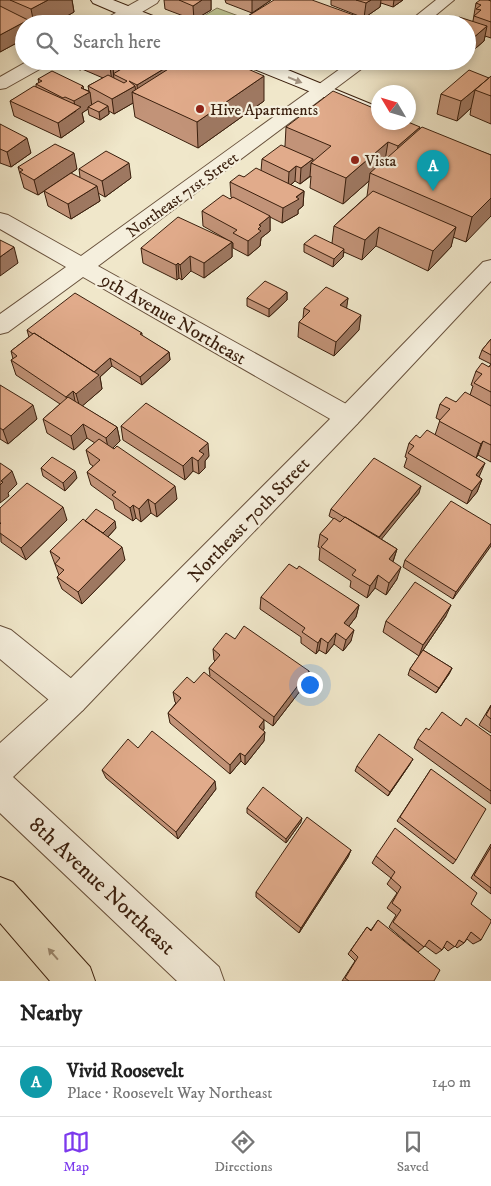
<!DOCTYPE html>
<meta charset="utf-8">
<style>
:root{--surface:#fff;--page:#f2f2f2;--text:#222;--muted:#767676;--line:#e0e0e0;--accent:#7c3aed}
body{margin:0;font-family:"IM FELL DW Pica",serif;background:var(--page);color:var(--text)}
.compass{position:absolute;left:371px;top:85px;width:45px;height:45px;border-radius:50%;background:var(--surface);box-shadow:0 2px 8px #0003;rotate:308deg}
.you{position:absolute;left:309px;top:684px;width:18px;height:18px;margin:-12px;border:4px solid #fff;border-radius:50%;background:#1a73e8;box-shadow:0 0 0 8px #1a73e833}
.badge{display:grid;place-items:center;width:32px;height:32px;border-radius:50%;background:var(--accent);color:#fff;font-size:16px;font-weight:700}
.pin{position:absolute;translate:-50% -41px;filter:drop-shadow(0 1px 2px #0008)}
.pin::after{content:'';position:absolute;top:26px;width:18px;height:15px;background:inherit;clip-path:polygon(0 0,100% 0,50% 100%)}
.list{margin:0;padding:0;list-style:none}
h2{display:flex;justify-content:space-between;align-items:center;height:65px;margin:0;padding:0 20px;font-size:21px}
h2 small{font-size:16px;font-weight:400;color:var(--muted)}
.list li{display:grid;grid-template-columns:32px 1fr auto;gap:15px;align-items:center;box-sizing:border-box;height:70px;padding:0 20px;border-top:1px solid var(--line)}
.list b{display:block;font-size:19px;white-space:nowrap}
.list p{margin:0;font-size:16px;white-space:nowrap;color:var(--muted)}
.list em{font-size:16px;font-style:normal;color:var(--muted)}
.icon{flex:none;width:28px;height:28px;fill:none;stroke:currentColor;stroke-width:2;stroke-linecap:round;stroke-linejoin:round}
.map{position:relative;flex:none;width:491px;height:981px;overflow:hidden}
.search{position:absolute;background:var(--surface);box-shadow:0 2px 8px #0003;left:15px;right:15px;top:15px;height:55px;display:flex;align-items:center;gap:12px;box-sizing:border-box;padding:0 18px;border-radius:28px;color:var(--muted);font-size:19px}
.sheet{height:135px;background:var(--surface)}
nav{display:flex;justify-content:space-around;align-items:center;box-sizing:border-box;height:70px;border-top:1px solid var(--line);background:var(--surface);font-size:14px;color:var(--muted)}
nav a{display:grid;justify-items:center;gap:2px}
nav .on{color:var(--accent)}
.map>svg:first-child{display:block}
.green{fill:#bec493;stroke:#7c7250}
.lines{fill:none;stroke-linecap:round;stroke-linejoin:round}
.minor-casing{stroke:#68513c;stroke-width:2}
.tertiary-casing{stroke:#68513c;stroke-width:2}
.secondary-casing{stroke:#3a1f0d;stroke-width:2}
.motorway-casing{stroke:#3a1f0d;stroke-width:2}
.minor{fill:#f5efdd;fill-rule:evenodd}
.tertiary{fill:#f5efdd;fill-rule:evenodd}
.secondary{fill:#f5efdd;fill-rule:evenodd}
.motorway{fill:#f0e7ca;fill-rule:evenodd}
.wall{fill:#c29378;stroke:#3a1f0d}
.shaded-wall{fill:#9e7861;stroke:#3a1f0d}
.building{fill:#e1ab8b;stroke:#3a1f0d}
.oneway{fill:#a1917f}
.oneway2{fill:#9e8d75}
.poi-dot{fill:#8f2418;stroke:#f5efdd;stroke-width:2}
.labels{text-anchor:middle;stroke-width:4.5;stroke-linejoin:round;paint-order:stroke}
.far-poi-label{font-size:16px;fill:#3a1f0d;stroke:#f5efdd;text-anchor:start}
.far-street-label{font-size:16px;fill:#3a1f0d;stroke:#f5efdd}
.street-label{font-size:19px;fill:#3a1f0d;stroke:#f5efdd}
.near-street-label{font-size:22px;fill:#3a1f0d;stroke:#f5efdd}
</style>
<div class="map">
<svg width="491" height="981" viewBox="0 0 491 981">
<rect width="100%" height="100%" fill="#f0e7ca"/>
<filter id="stains"><feTurbulence type="fractalNoise" baseFrequency=".004" numOctaves="4"/><feColorMatrix values="0 0 0 0 .2 0 0 0 0 .09 0 0 0 0 .02 0 0 0 .5 -.17"/></filter>
<radialGradient id="worn" r=".72"><stop offset=".6" stop-color="#630" stop-opacity="0"/><stop offset="1" stop-color="#630" stop-opacity=".3"/></radialGradient>
<!-- green -->
<path class="green" d="M217 8 260 24H207L197 20Z"/>
<g class="lines">
<!-- minor casing -->
<g class="minor-casing">
<path id="minor" d="M139 0H159L157 3 122 24H101L103 20Z
M436 0H454L425 24H406Z
M28 61H50L47 65 6 88 0 89V77Z
M351 61H372L98 266 357 410 361 417 357 424 348 427 339 424 83 277 8 332 0 334V314L66 267 0 229V213L8 215 81 256Z
M0 626 11 630 83 688 88 699 83 710 72 715 61 710 0 659Z"/>
</g>
<!-- tertiary casing -->
<g class="tertiary-casing">
<path id="tertiary" d="M491 260V281L357 424 83 710 13 777 219 967 224 981H177L0 813V743L61 688 339 410 483 262Z"/>
</g>
<!-- secondary casing -->
<g class="secondary-casing">
<path id="secondary" d="M91 0H113L163 20 165 24H142L93 3Z
M241 61H266L378 107V119L244 65Z"/>
</g>
<!-- motorway casing -->
<g class="motorway-casing">
<path id="motorway" d="M0 877 13 882 90 967 95 981H50L0 923Z"/>
</g>
<!-- minor -->
<use href="#minor" class="minor"/>
<!-- tertiary -->
<use href="#tertiary" class="tertiary"/>
<!-- secondary -->
<use href="#secondary" class="secondary"/>
<!-- motorway -->
<use href="#motorway" class="motorway"/>
</g>
<!-- wall -->
<path class="wall" d="M0 0H72L74 12 53 24H24V39L0 52Z
M164 0H211V10L194 20 165 9Z
M225 0H271L254 12 361 24H248V16L252 13 226 3Z
M331 0H403L393 7 381 3 380 7 364 18 331 5Z
M491 1V38L485 36 484 41 469 54 467 53V24L473 21 476 3Z
M66 61H235L236 64 264 101 198 148 135 117 133 103 114 114 109 111V114L100 120 89 115 88 109 82 113 84 122 61 138 14 116 10 101 36 87V84L39 83 38 79 83 86V89L89 91 88 86 103 78 82 69 80 70 67 65Z
M491 76V124L470 115 471 108 457 121 437 114 441 94 488 79Z
M0 124 31 153 11 167 0 163Z
M286 127 420 129 491 155 466 242 453 237 451 247 428 271 376 246 362 260 344 252 343 257 333 267 304 252V244L332 243 334 226 367 196 369 181 343 204 310 188 311 176 300 184 295 181 291 185 304 191 303 206 298 210V214L282 223 270 217V231L261 238 260 246 248 256 233 248V243L203 226 202 211 232 198 231 197 230 182 261 171 262 159 285 146Z
M18 167 77 169 38 195 24 188Z
M79 169 131 178 105 197 98 193 100 201 71 219 48 206 44 191 80 177Z
M232 242V257L204 278 191 271 182 280 179 278 177 280 143 263 141 248Z
M287 292V300L269 317 247 306V298Z
M348 298 346 308 359 330 334 356 298 337 299 322 303 318 304 308Z
M27 330 142 333V336L169 352 170 360 142 385 112 366 100 377 102 389 82 406 117 427 120 441 112 448 177 499 157 517 151 513 141 522 136 518 133 521 115 509 113 501 91 485 87 472 93 466 90 464 86 450 95 443 87 438 74 450 47 433 43 419 60 404 16 375 11 360 13 359 11 351 29 337Z
M491 339V364L479 358 482 350Z
M491 364V462L478 455 476 458 479 477 482 479 477 492 467 504 404 467 407 458 405 457 409 443 420 438 435 435 440 420 436 418 440 404 456 402 470 395 473 386 471 385 476 371 489 367Z
M0 385 37 419 8 444 0 439Z
M121 426 209 456 205 461V468L199 474 193 471 185 480 123 440Z
M41 468 77 478 65 491 43 476Z
M419 493 381 539 397 549 393 562 397 579 386 595 375 588 367 598 350 587 351 581 319 560 320 548 318 547 320 534 334 519 329 516 331 509Z
M0 508 67 520 26 560 1 542Z
M85 521 116 528 108 537 125 560 82 604 62 589 57 577 59 575 50 551Z
M491 525 453 599 403 567 405 560Z
M297 569 359 605 356 617 349 626 351 641 343 651 334 644 326 654 319 650 316 654 301 643V637L260 609 261 597Z
M446 616 423 650 452 668 449 674 436 693 408 675 410 669 419 656 383 632 386 621Z
M235 639 309 671 307 682 273 726 263 719 264 729 263 731 264 741 245 765 241 761 230 774 170 723 168 713 176 703 175 702 173 692 210 676 209 668 215 661 214 660 213 649Z
M491 705V733L479 725Z
M461 726 491 736V804L414 748 418 739 429 730Z
M138 748 216 789 178 839 106 778 102 770Z
M410 764 388 796 355 771 357 766Z
M431 769 456 860 453 864 397 821Z
M247 808 301 822 286 843 247 813Z
M491 844V894L471 878Z
M351 850 348 857 299 933 256 897V892Z
M376 856 471 904 481 940 473 944 467 939 464 943 457 948 455 946 448 951 444 947 442 950 436 954 425 946 418 952 389 927 396 915 387 908 397 893 387 884 391 878 372 863Z
M378 920 434 981H342L355 961 348 954 367 927 371 930Z"/>
<!-- shaded-wall -->
<path class="shaded-wall" d="M48 0H72L74 12 53 24H34L31 9Z
M202 0H211V10L194 20 193 6Z
M252 0H271L252 13Z
M371 0H381L380 7 364 18 366 3Z
M394 0H403L393 7Z
M362 18 361 24H353Z
M28 20V24H24V39L0 52V35Z
M487 26 484 41 469 54 472 39Z
M79 61H81L82 69 80 70Z
M130 61H139L120 77 118 68Z
M176 61H200L169 81 168 66Z
M113 66 114 81 112 82 110 67Z
M167 67 168 82 138 95 137 85Z
M264 76V101L198 148 197 122Z
M489 78 475 90 471 108 457 121 461 101Z
M83 86 85 95 90 92 92 107H88V109L82 113 84 122 61 138 58 123 76 111 74 101 81 88Z
M135 86 136 94 132 92 133 103 114 114 112 99Z
M108 106 109 114 100 120 99 112Z
M420 127 416 152 394 172 398 146Z
M27 138 31 153 11 167 7 152Z
M388 142 384 167 370 173 369 181 343 204 346 178Z
M74 153 77 169 38 195 34 180Z
M313 159V163H311L310 176 300 184 301 168Z
M129 163 131 178 105 197 102 181Z
M296 166 295 181 288 187 289 172Z
M97 186 100 201 71 219 68 204Z
M304 191 303 206 298 210V214L282 223 283 208Z
M491 198V216L466 242 472 217Z
M270 216V231L261 238 260 246 248 256V241L259 225Z
M379 227 376 246 362 260 365 240Z
M456 227 451 247 428 271 433 251Z
M232 242V257L204 278V263Z
M14 247 18 263 0 276V257Z
M344 249 343 257 333 267 334 259Z
M190 256 191 271 182 280 180 265Z
M178 263 179 278 177 280 176 265Z
M287 292V300L269 317V309Z
M348 298 346 313 340 305Z
M361 315 359 330 334 356 336 342Z
M169 352 170 360 142 385 140 377Z
M110 358 112 366 100 377 102 389 80 408 76 394 94 372Z
M73 391 76 406 70 411 66 397Z
M33 405 37 419 8 444 3 430Z
M83 424 87 438 74 450 71 436Z
M117 427 120 441 109 452 106 438Z
M483 441 478 455 476 458 481 444Z
M208 443 209 456 205 461V468L199 474 198 461 199 451Z
M192 457 193 471 185 480 183 466Z
M485 463 479 477 476 475Z
M12 471 17 484 8 493 9 496 0 503V485L1 481Z
M75 471 77 478 65 491 63 483Z
M482 479 477 492 467 504 472 491Z
M175 486 177 499 157 517 155 504Z
M421 486 419 493 376 546 378 539Z
M148 499 151 513 141 522 139 509Z
M133 505 136 518 133 521 130 508Z
M63 507 67 520 26 560 21 548Z
M115 521 116 528 105 540 103 533Z
M491 543V546L453 599 456 592Z
M122 547 125 560 82 604 78 592Z
M397 549 393 561 385 571 389 559Z
M401 567 397 579 386 595 389 583Z
M378 575 375 588 367 598 370 586Z
M359 605 356 617 342 635 344 623Z
M451 605 446 616 419 656 423 645Z
M354 630 351 641 343 651 346 640Z
M336 633 334 644 326 654 328 643Z
M321 638 319 650 316 654 318 643Z
M452 668 449 674 436 693 439 688Z
M309 671 307 682 273 726 274 717Z
M264 720V729L258 736 259 727Z
M265 732 264 741 245 765V756Z
M240 753 241 761 230 774V765Z
M413 759 410 764 388 796 390 792Z
M215 781 216 789 178 839 176 832Z
M302 818 301 822 286 843V839Z
M351 850 348 857 299 933 301 928Z"/>
<!-- building -->
<path class="building" d="M10 0H48L31 9Z
M179 0H202L193 6Z
M274 0H312L362 18 353 24H320L318 23 317 24H269L248 16Z
M356 0H371L366 3Z
M480 0H488L491 1V22L474 16 481 10 476 9 481 5 476 3Z
M0 6 28 20 0 35Z
M459 17 487 26 472 39 467 37V24H451Z
M96 61H130L118 68 113 66 110 67Z
M135 61H154L167 67 137 85 129 81 135 86 112 99 88 86 108 75 124 83 127 81 113 74Z
M157 61H176L168 66Z
M181 61H234L232 62 264 76 197 122 132 92Z
M469 70 489 78 461 101 441 94Z
M52 71 83 86 81 88 90 92 74 101 65 97 63 98 36 84 42 81 38 79Z
M491 76V96L475 90Z
M34 86 81 107 58 123 10 101Z
M333 91 378 110V122H408L420 127 398 146 388 142 346 178 311 163 331 146 286 127Z
M98 101 108 106 99 112 88 107Z
M0 124 27 138 7 152 0 149Z
M422 127 491 155V198L472 217 370 173Z
M55 144 74 153 34 180 20 172 23 170 18 167Z
M281 145 313 159 301 168 296 166 289 172 262 159Z
M106 151 129 163 102 181 79 169Z
M256 168 304 191 296 197 299 199 283 208 230 182 239 175 244 177Z
M71 173 97 186 68 204 44 191Z
M373 191 456 227 433 251 379 227 365 240 334 226Z
M223 195 230 199 233 197 270 216 259 225 261 226 258 229 261 231 248 241 233 233 237 230 202 211Z
M178 217 232 242 204 263 190 256 180 265 178 263 176 265 141 248Z
M315 235 344 249 334 259 304 244Z
M0 240 14 247 0 257Z
M265 281 287 292 269 309 247 298Z
M326 287 348 298 340 305 361 315 336 342 299 322 310 311 304 308Z
M75 293 142 333 140 334 169 352 140 377 110 358 94 372 34 333 33 334 27 330Z
M34 333 99 375 76 394 73 391 66 397 11 360 17 356 11 351Z
M491 339V355L482 350Z
M482 363 489 367 491 364V392L474 383 482 374 476 371Z
M0 385 33 405 3 430 0 428Z
M465 392 491 406V445L483 441 481 444 439 421 450 409 440 404 446 397 456 402Z
M68 397 117 427 106 438 83 424 71 436 43 419Z
M146 403 208 443 199 451 204 454 198 461 192 457 183 466 121 426Z
M427 430 485 463 476 475 482 479 472 491 408 453 414 446 409 443 416 435 420 438Z
M99 439 114 449 117 446 175 486 155 504 148 499 139 509 133 505 130 508 112 495 116 492 87 472 100 460 86 450Z
M52 457 75 471 63 483 41 468Z
M374 458 421 486 379 537 345 517H344L331 509Z
M0 463 12 471 1 481 3 482 0 485Z
M27 483 63 507 21 548 0 533V524L1 523H0V508Z
M451 501 491 525V543L456 592 405 560Z
M96 509 115 521 103 533 85 521Z
M345 517 397 549 389 559 401 567 389 583 378 575 370 586 352 575 356 570 321 547 328 539 320 534 334 518 340 522Z
M83 519 122 547 78 592 57 577 64 570 55 564 60 558 50 551Z
M289 564 297 569 299 566 359 605 344 623 354 630 346 640 336 633 328 643 321 638 318 643 302 632 305 628 261 597Z
M415 582 451 605 423 645 386 621Z
M244 626 309 671 274 717 209 668 220 655 213 649 226 633 235 639Z
M423 650 452 668 439 688 410 669Z
M204 672 264 720 259 727 265 732 245 756 240 753 230 765 168 713 181 698 173 692 187 677 194 683Z
M491 706V719L486 715Z
M442 712 461 726 466 718 491 736V791L418 739 426 728 429 730Z
M152 731 215 781 176 832 102 770 128 739 138 748Z
M379 734 413 759 390 792 357 766Z
M431 769 486 809 456 860 400 817Z
M263 787 302 818 286 839 247 808Z
M307 817 351 850 301 928 256 892Z
M395 828 477 893 471 904 491 920V922L481 940 471 932 464 943 459 940 455 947 447 941 442 950 429 940 424 947 393 922 401 910 392 903 401 887 391 878 395 872 376 856Z
M491 847V888L474 875Z
M378 920 440 970 434 981H349L345 978 358 957 351 950 367 927 371 931Z"/>
<!-- one-way arrows -->
<defs><path id="oneway-solid" d="M-6-.8H1V-3.2L6.5 0L1 3.2V.8H-6Z" transform="scale(1.25)"/></defs>
<use class="oneway" href="#oneway-solid" transform="translate(295 80) rotate(22)"/>
<use class="oneway2" href="#oneway-solid" transform="translate(53 954) rotate(-131)"/>
<!-- markers -->
<g class="poi-dot">
<circle cx="200" cy="109" r="5"/>
<circle cx="355" cy="160" r="5"/>
</g>
<g class="labels">
<!-- far-poi labels -->
<g class="far-poi-label">
<text x="210" y="115">Hive Apartments</text>
<text x="365" y="166">Vista</text>
</g>
<!-- far-street labels -->
<g class="far-street-label">
<text transform="translate(182 194) rotate(-36)" y="6">Northeast 71st Street</text>
</g>
<!-- street labels -->
<g class="street-label">
<text transform="translate(174 318) rotate(30)" y="7">9th Avenue Northeast</text>
<text transform="translate(248 519) rotate(-46)" y="7">Northeast 70th Street</text>
</g>
<!-- near-street labels -->
<g class="near-street-label">
<text transform="translate(103 885) rotate(43)" y="8">8th Avenue Northeast</text>
</g>
</g>
<rect width="100%" height="100%" filter="url(#stains)"/>
<rect width="100%" height="100%" fill="url(#worn)"/>
</svg>
<svg class="compass" viewBox="-18 -18 36 36"><path d="M0-13l5 13h-10z" fill="#e53935"/><path d="M0 13l5-13h-10z" fill="#767676"/></svg>
<div class="you"></div>
<div class="pin badge" style="left:433px;top:191px;background:#0f9aa8">A</div>
<div class="search"><svg class="icon" aria-label="search" viewBox="0 0 24 24"><circle cx="10" cy="10" r="6"/><path d="M15 15l6 6"/></svg>Search here</div>
</div>
<section class="sheet">
<h2>Nearby<small></small></h2>
<ul class="list">
<li><span class="badge" style="background:#0f9aa8">A</span><div><b>Vivid Roosevelt</b><p>Place · Roosevelt Way Northeast</p></div><em>140 m</em></li>
</ul>
</section>
<nav>
<a class="on"><svg class="icon" aria-label="map" viewBox="0 0 24 24"><path d="M3 6l6-2 6 2 6-2v14l-6 2-6-2-6 2zM9 4v14M15 6v14"/></svg>Map</a>
<a><svg class="icon" aria-label="directions" viewBox="0 0 24 24"><path d="M12 3l9 9-9 9-9-9zM9 14v-3h6M13 9l2 2-2 2"/></svg>Directions</a>
<a><svg class="icon" aria-label="saved" viewBox="0 0 24 24"><path d="M7 4h10v16l-5-4-5 4z"/></svg>Saved</a>
</nav>
